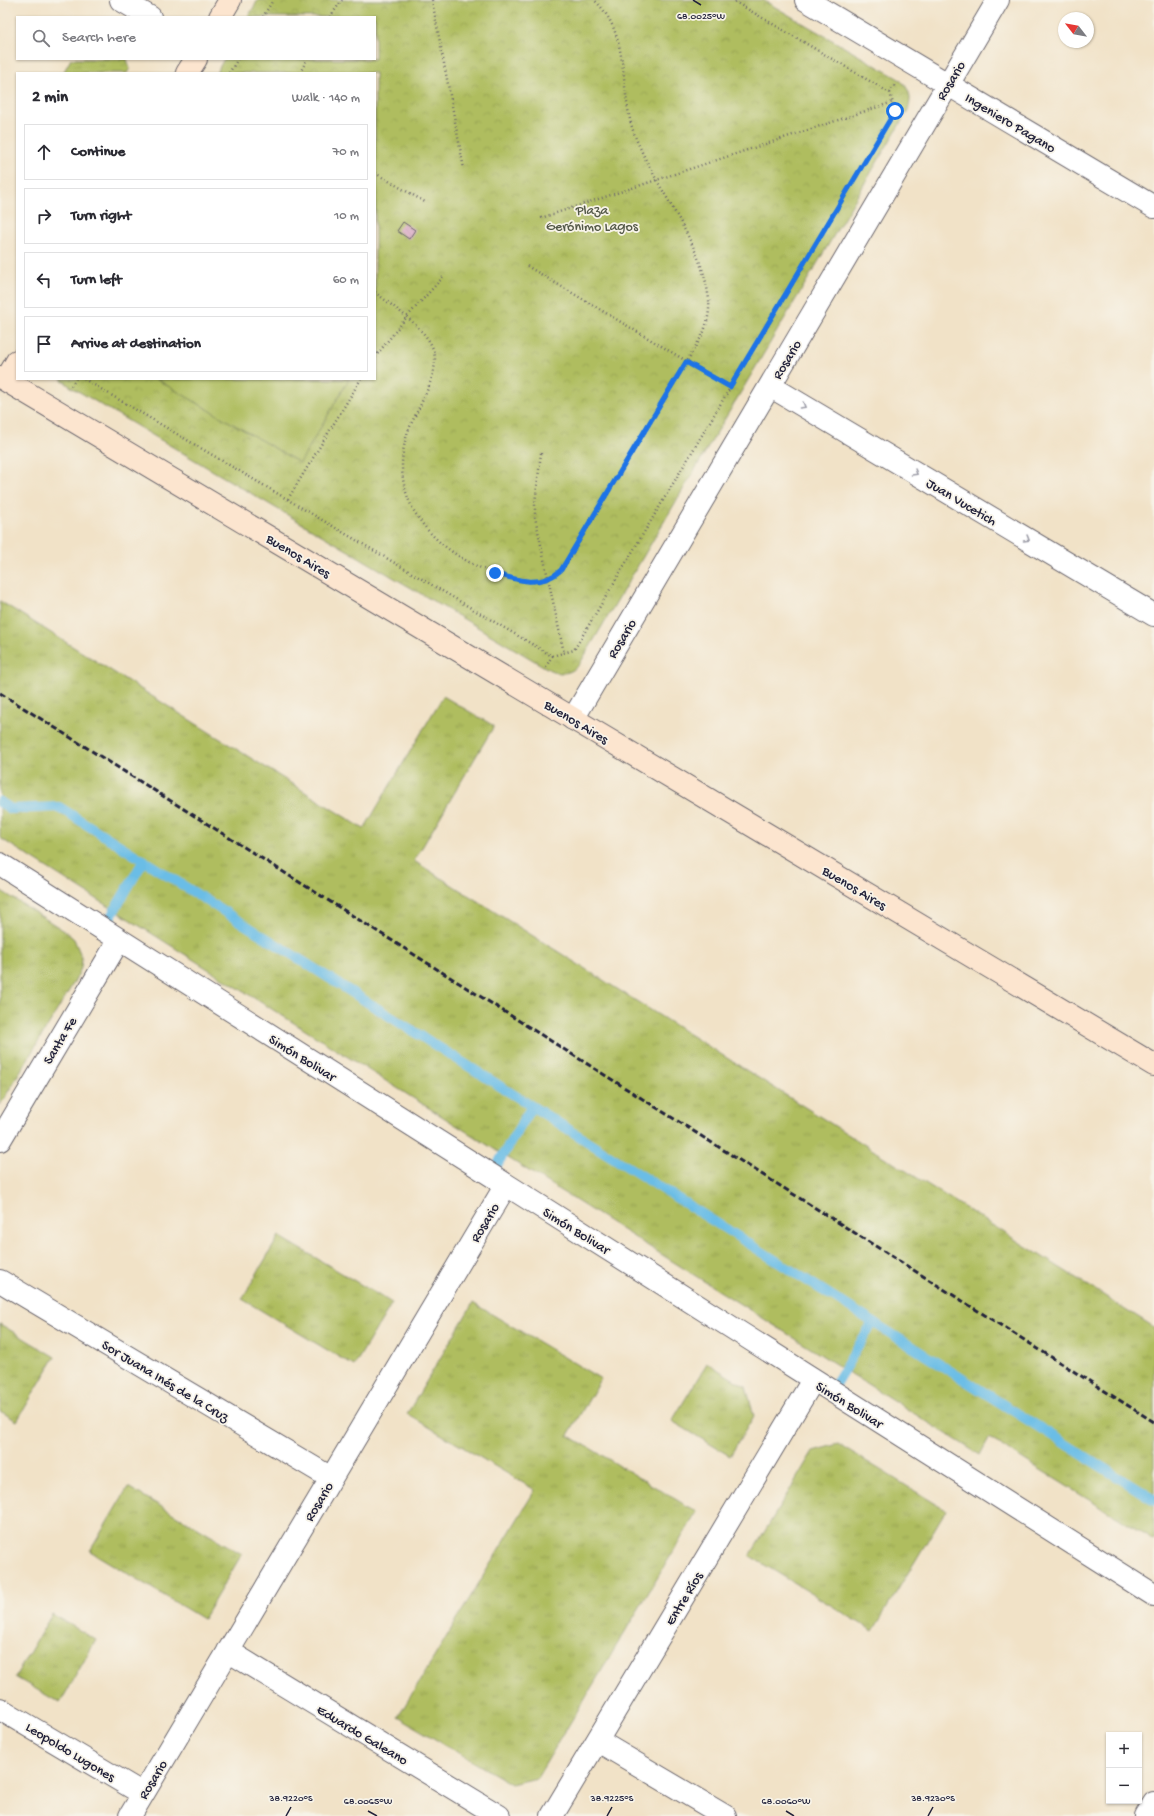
<!DOCTYPE html>
<meta charset="utf-8">
<style>
:root{--surface:#fff;--page:#f2f2f3;--text:#2b2b33;--muted:#7c7c81;--line:#e1e1e2}
body{margin:0;font-family:"Gochi Hand",sans-serif;background:var(--page);color:var(--text)}
.controls{position:absolute;right:12px;bottom:12px;display:grid;overflow:hidden;border-radius:0px;box-shadow:0 1px 3px #0004}
.controls button{width:36px;height:36px;display:grid;place-items:center;padding:0;border:0;border-bottom:1px solid var(--line);background:var(--surface);color:var(--text);font:20px sans-serif}
.compass{position:absolute;left:1058px;top:12px;width:36px;height:36px;border-radius:50%;background:var(--surface);box-shadow:0 1px 3px #0004;rotate:301deg}
.stop{position:absolute;width:12px;height:12px;margin:-9px;border:3px solid #1a73e8;border-radius:50%;background:#fff}
.stop.end{background:#1a73e8;border-color:#fff;box-shadow:0 1px 4px #0008}
.list{margin:0;padding:0;list-style:none}
h2{display:flex;justify-content:space-between;align-items:center;height:52px;margin:0;padding:0 16px;font-size:17px}
h2 small{font-size:13px;font-weight:400;color:var(--muted)}
.list li{display:grid;grid-template-columns:26px 1fr auto;gap:12px;align-items:center;box-sizing:border-box;height:56px;margin:0 8px 8px;padding:0 8px;border:1px solid var(--line);border-radius:0px}
.list b{display:block;font-size:15px;white-space:nowrap}
.list em{font-size:13px;font-style:normal;color:var(--muted)}
.icon{flex:none;width:22px;height:22px;fill:none;stroke:currentColor;stroke-width:2;stroke-linecap:round;stroke-linejoin:round}
.map{position:relative;flex:none;width:1154px;height:1816px;overflow:hidden}
.search{position:absolute;background:var(--surface);box-shadow:0 1px 3px #0004;left:16px;top:16px;width:360px;height:44px;display:flex;align-items:center;gap:10px;box-sizing:border-box;padding:0 14px;border-radius:0px;color:var(--muted);font-size:15px}
.panel{position:absolute;background:var(--surface);box-shadow:0 1px 3px #0004;left:16px;top:72px;width:360px;height:308px;border-radius:0px}
.map>svg:first-child{display:block}
.grass{fill:url(#grass-tufts);stroke:#68704d}
.park{fill:url(#park-crowns);stroke:#68704d}
.pitch{fill:#afbd5f;stroke:#68704d}
.lines{fill:none;stroke-linecap:round;stroke-linejoin:round}
.stream{stroke:#6abde6;stroke-width:10}
.building{fill:url(#building-back-hatch)}
.street-casing{stroke:#6a656c;stroke-width:24}
.secondary-casing{stroke:#6a656c;stroke-width:24}
.path{stroke:#6a656c;stroke-width:2.5;stroke-dasharray:1 3;stroke-linecap:butt}
.street{stroke:#fff;stroke-width:22}
.secondary{stroke:#fce5cf;stroke-width:22}
.rail{stroke:#22223b;stroke-width:3;stroke-dasharray:6 3;stroke-linecap:butt}
.oneway{stroke:#9c9ca7}
.route{stroke:#1a73e8;stroke-width:5}
.ticks{fill:none;stroke:#22223b;stroke-width:1.5}
.labels{text-anchor:middle;stroke-width:3.5;stroke-linejoin:round;paint-order:stroke}
.street-label{font-size:14px;fill:#22223b;stroke:#f7f3e8}
.park-label{font-size:14px;fill:#535848;stroke:#f7f3e8}
.ticks-label{font-size:10px;text-anchor:middle;fill:#22223b;stroke:#f7f3e8;stroke-width:3.5;stroke-linejoin:round;paint-order:stroke}
</style>
<div class="map">
<svg width="1154" height="1816" viewBox="0 0 1154 1816">
<defs>
<pattern id="grass-tufts" width="24" height="20" patternUnits="userSpaceOnUse"><rect width="24" height="20" fill="#afbd5f"/><path d="M3 7l-1-3M5 7V3M7 7l1-3M15 17l-1-3M17 17v-4M19 17l1-3" fill="none" stroke="#96a253"/></pattern>
<pattern id="park-crowns" width="20" height="18" patternUnits="userSpaceOnUse"><rect width="20" height="18" fill="#afbd5f"/><path d="M2 6a3 3 0 1 1 6 0M12 15a3 3 0 1 1 6 0" fill="none" stroke="#96a253"/></pattern>
<pattern id="building-back-hatch" width="6" height="6" patternUnits="userSpaceOnUse"><rect width="6" height="6" fill="#d7a2c2"/><path d="M-1 5l2 2M0 0l6 6M5-1l2 2" fill="none" stroke="#ae849f"/></pattern>
</defs>
<rect width="100%" height="100%" fill="#f7f3e8"/>
<filter id="ink" filterUnits="userSpaceOnUse"><feTurbulence type="fractalNoise" baseFrequency=".025" numOctaves="2"/><feDisplacementMap in="SourceGraphic" scale="8" xChannelSelector="R" yChannelSelector="G"/><feConvolveMatrix kernelMatrix="1 2 1 2 8 2 1 2 1" color-interpolation-filters="sRGB"/></filter>
<filter id="wash" filterUnits="userSpaceOnUse"><feTurbulence type="fractalNoise" baseFrequency=".012" numOctaves="4" result="noise"/><feDisplacementMap in="SourceGraphic" scale="16" xChannelSelector="R" yChannelSelector="G"/><feGaussianBlur stdDeviation="0.9" result="paint"/><feColorMatrix in="noise" values="0 0 0 0 0 0 0 0 0 0 0 0 0 0 0 0 0 1.4 0 .05"/><feComposite in="paint" operator="in"/></filter>
<g filter="url(#wash)">
<rect width="100%" height="100%" fill="#f1e2c7"/>
<!-- grass -->
<path class="grass" d="M71 59H127L130 69 127 73H63Z
M0 601 364 829 443 696 494 726 414 861 1154 1327V1540L989 1438 980 1455 0 838Z
M0 890 66 932 74 939 82 958 81 968 76 979 0 1105Z
M279 1236 392 1303 354 1366 242 1299Z
M473 1303 601 1379 568 1435 697 1512 537 1778 511 1784 398 1717 535 1490 407 1414Z
M0 1324 55 1357 17 1421 0 1411Z
M707 1363 746 1387 754 1416 730 1456 672 1421Z
M838 1444 946 1510 873 1631 750 1556 813 1451Z
M128 1487 242 1554 203 1619 90 1551Z
M52 1614 96 1640 60 1703 15 1677Z"/>
<!-- park -->
<path class="park" d="M258 0H763L899 79C910 89 913 98 907 112L579 665C570 674 562 675 550 670L71 387 61 379H375V73H216L224 59H375V17H248Z"/>
<!-- pitch -->
<path class="pitch" d="M156 379H349L300 463Z"/>
<g class="lines">
<!-- stream -->
<path class="stream" d="M0 802 11 809 59 807 1154 1500
M103 930 144 860
M491 1175 532 1106
M831 1391 873 1322"/>
</g>
<g id="blocks">
<!-- building -->
<path class="building" d="M403 222 415 230 409 239 397 231Z"/>
</g>
</g>
<g filter="url(#ink)">
<use href="#blocks" fill-opacity="0" stroke="#6a656c" stroke-width="1"/>
<g class="lines">
<!-- street casing -->
<g class="street-casing">
<path id="street" d="M121 0 150 17
M806 0 1154 207
M770 386 1154 615
M573 719 998 0
M0 864 1154 1595
M0 1140 119 940
M0 1281 331 1478
M228 1651 499 1816
M0 1709 143 1794
M598 1741 725 1816
M130 1816 506 1185
M552 1816 813 1380
M1146 1816 1154 1803"/>
</g>
<!-- secondary casing -->
<g class="secondary-casing">
<path id="secondary" d="M220 17 230 0
M187 73 196 59
M0 377 1154 1065
M6 380 17 361"/>
</g>
<!-- path -->
<path class="path" d="M432 0 464 169
M263 17 273 0
M330 17 342 0
M229 73 238 59
M300 73 307 59
M890 93 895 85
M375 173 425 202
M541 218 893 102
M527 266 730 387
M375 292C393 307 428 329 434 352 440 374 417 409 409 429 381 504 442 560 509 578 531 584 552 584 566 564L703 334C708 321 711 307 708 293 700 240 655 187 635 136 618 92 632 34 594 0
M375 357 406 318 444 276
M84 379 552 656 574 650 895 111 890 93 732 0
M71 386 76 379
M541 453 535 503V517L564 653
M288 499 361 379
M546 667 552 656"/>
<!-- street -->
<use href="#street" class="street"/>
<!-- secondary -->
<use href="#secondary" class="secondary"/>
<!-- rail -->
<path class="rail" d="M0 693 1154 1422"/>
</g>
<!-- one-way arrows -->
<defs><path id="oneway-chevron" d="M-2-3.5L2.5 0L-2 3.5" fill="none" stroke-width="1.6" stroke-linecap="round" stroke-linejoin="round"/></defs>
<g class="oneway">
<use href="#oneway-chevron" transform="translate(803 406) rotate(31)"/>
<use href="#oneway-chevron" transform="translate(915 473) rotate(31)"/>
<use href="#oneway-chevron" transform="translate(1027 539) rotate(31)"/>
</g>
</g>
<g class="lines" filter="url(#ink)">
<!-- route -->
<path class="route" d="M495 573C517 581 542 588 561 570L686 362 730 387 895 111"/>
</g>
<!-- ticks -->
<path class="ticks" d="M693 0 701 5M368 1811 377 1816M786 1811 794 1816M286 1816 291 1807M607 1816 612 1807M928 1816 933 1807"/>
<g class="labels">
<!-- street labels -->
<g class="street-label">
<text transform="translate(950 80) rotate(-59)" y="5">Rosario</text>
<text transform="translate(1011 122) rotate(31)" y="5">Ingeniero Pagano</text>
<text transform="translate(786 359) rotate(-59)" y="5">Rosario</text>
<text transform="translate(962 501) rotate(31)" y="5">Juan Vucetich</text>
<text transform="translate(299 555) rotate(31)" y="5">Buenos Aires</text>
<text transform="translate(621 638) rotate(-59)" y="5">Rosario</text>
<text transform="translate(577 721) rotate(31)" y="5">Buenos Aires</text>
<text transform="translate(855 887) rotate(31)" y="5">Buenos Aires</text>
<text transform="translate(59 1040) rotate(-59)" y="5">Santa Fe</text>
<text transform="translate(303 1057) rotate(32)" y="5">Simón Bolivar</text>
<text transform="translate(484 1222) rotate(-59)" y="5">Rosario</text>
<text transform="translate(577 1230) rotate(32)" y="5">Simón Bolivar</text>
<text transform="translate(166 1380) rotate(31)" y="5">Sor Juana Inés de la Cruz</text>
<text transform="translate(850 1404) rotate(32)" y="5">Simón Bolivar</text>
<text transform="translate(318 1501) rotate(-59)" y="5">Rosario</text>
<text transform="translate(683 1598) rotate(-59)" y="5">Entre Ríos</text>
<text transform="translate(363 1734) rotate(31)" y="5">Eduardo Galeano</text>
<text transform="translate(71 1751) rotate(31)" y="5">Leopoldo Lugones</text>
<text transform="translate(152 1779) rotate(-59)" y="5">Rosario</text>
</g>
<!-- park labels -->
<g class="park-label">
<text x="592" y="214">Plaza<tspan x="592" dy="16">Gerónimo Lagos</tspan></text>
</g>
</g>
<g class="ticks-label">
<text x="701" y="19">68.0025°W</text>
<text x="291" y="1801">38.9220°S</text>
<text x="612" y="1801">38.9225°S</text>
<text x="933" y="1801">38.9230°S</text>
<text x="368" y="1804">68.0065°W</text>
<text x="786" y="1804">68.0060°W</text>
</g>
</svg>
<div class="controls">
<button>+</button>
<button>−</button>
</div>
<svg class="compass" viewBox="-18 -18 36 36"><path d="M0-13l5 13h-10z" fill="#e53935"/><path d="M0 13l5-13h-10z" fill="#7c7c81"/></svg>
<div class="stop" style="left:895px;top:111px"></div>
<div class="stop end" style="left:495px;top:573px"></div>
<div class="search"><svg class="icon" aria-label="search" viewBox="0 0 24 24"><circle cx="10" cy="10" r="6"/><path d="M15 15l6 6"/></svg>Search here</div>
<section class="panel">
<h2>2 min<small>Walk · 140 m</small></h2>
<ul class="list">
<li><svg class="icon" aria-label="ahead" viewBox="0 0 24 24"><path d="M12 20V5M6 11l6-6 6 6"/></svg><div><b>Continue</b></div><em>70 m</em></li>
<li><svg class="icon" aria-label="right" viewBox="0 0 24 24"><path d="M7 20v-9h11M14 6l5 5-5 5"/></svg><div><b>Turn right</b></div><em>10 m</em></li>
<li><svg class="icon" aria-label="left" viewBox="0 0 24 24"><path d="M17 20v-9H6M10 6l-5 5 5 5"/></svg><div><b>Turn left</b></div><em>60 m</em></li>
<li><svg class="icon" aria-label="arrive" viewBox="0 0 24 24"><path d="M6 21V4h12l-3 4 3 4H6"/></svg><div><b>Arrive at destination</b></div></li>
</ul>
</section>
</div>
